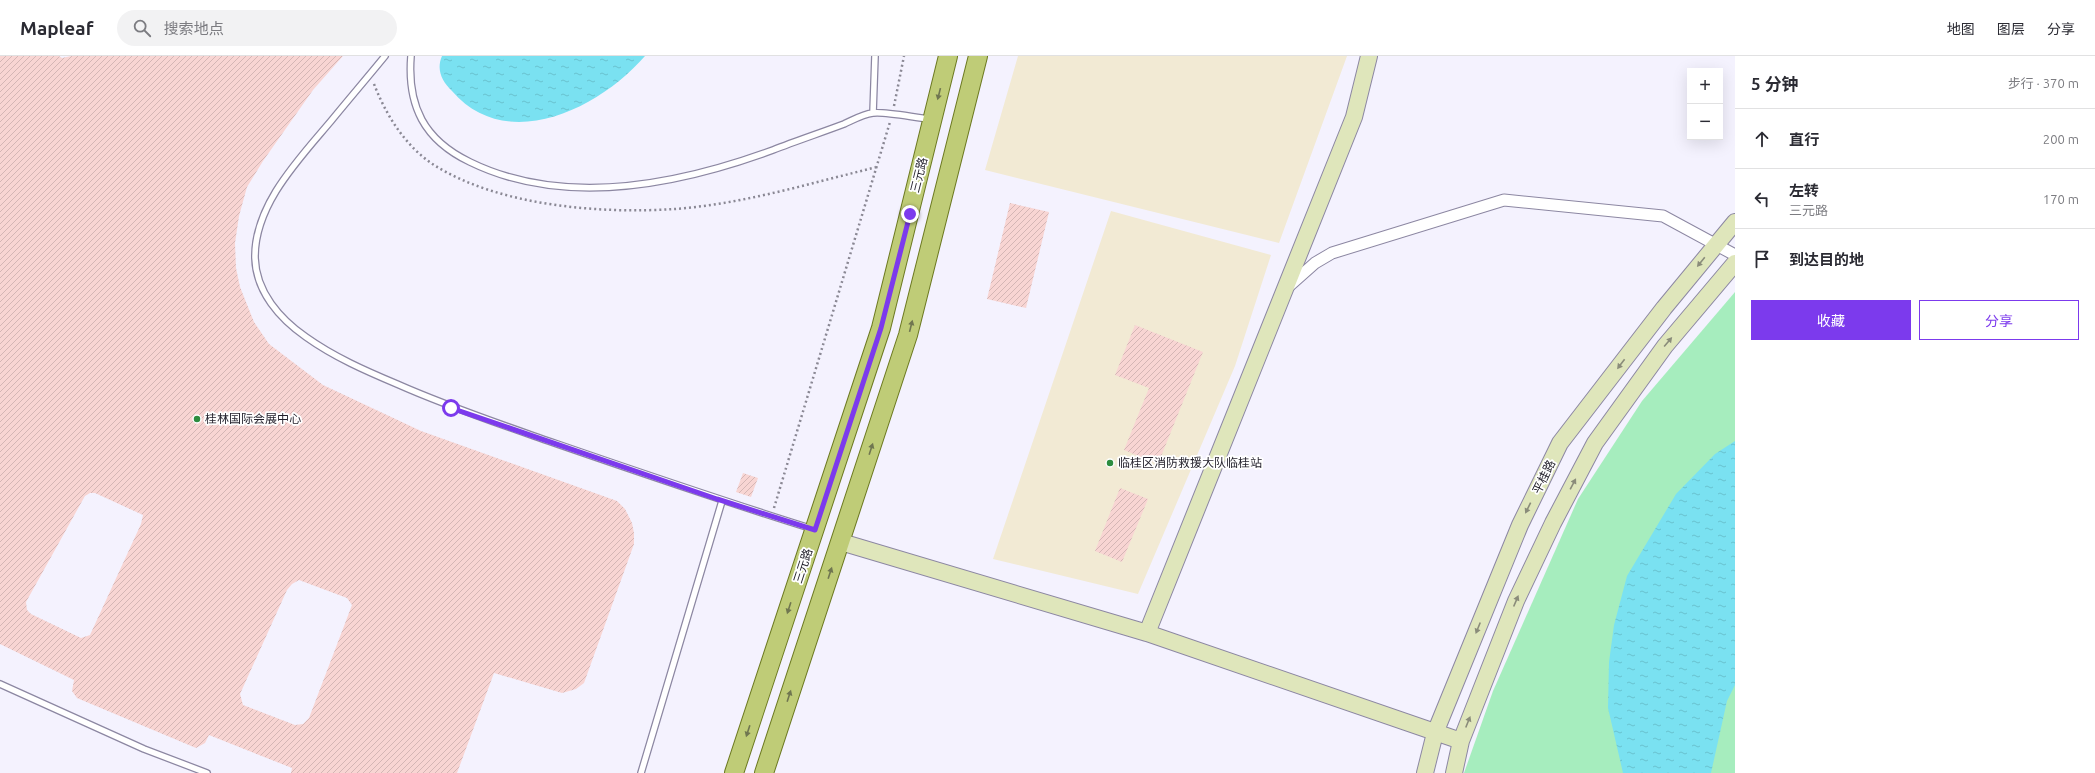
<!DOCTYPE html>
<html lang="zh">
<meta charset="utf-8">
<style>
:root{--surface:#fff;--page:#f2f2f3;--text:#2b2b33;--muted:#7c7c81;--line:#e1e1e2;--accent:#7c3aed}
body{margin:0;font-family:Ubuntu,"Noto Sans SC",sans-serif;background:var(--page);color:var(--text)}
.controls{position:absolute;right:12px;top:12px;display:grid;overflow:hidden;border-radius:0px;box-shadow:0 4px 16px #0002}
.controls button{width:36px;height:36px;display:grid;place-items:center;padding:0;border:0;border-bottom:1px solid var(--line);background:var(--surface);color:var(--text);font:20px sans-serif}
.stop{position:absolute;width:12px;height:12px;margin:-9px;border:3px solid #7c3aed;border-radius:50%;background:#fff}
.stop.end{background:#7c3aed;border-color:#fff;box-shadow:0 1px 4px #0008}
.list{margin:0;padding:0;list-style:none}
h2{display:flex;justify-content:space-between;align-items:center;height:52px;margin:0;padding:0 16px;font-size:17px}
h2 small{font-size:13px;font-weight:400;color:var(--muted)}
.list li{display:grid;grid-template-columns:26px 1fr auto;gap:12px;align-items:center;box-sizing:border-box;height:60px;padding:0 16px;border-top:1px solid var(--line)}
.list b{display:block;font-size:15px;white-space:nowrap}
.list p{margin:0;font-size:13px;white-space:nowrap;color:var(--muted)}
.list em{font-size:13px;font-style:normal;color:var(--muted)}
.actions{display:flex;gap:8px;padding:12px 16px}
.actions a{flex:1;padding:9px 0;border:1px solid var(--accent);border-radius:0px;text-align:center;font-size:14px;color:var(--accent)}
.actions .main{background:var(--accent);color:#fff}
.icon{flex:none;width:22px;height:22px;fill:none;stroke:currentColor;stroke-width:2;stroke-linecap:round;stroke-linejoin:round}
.map{position:relative;flex:none;width:1735px;height:717px;overflow:hidden}
header{display:flex;align-items:center;gap:24px;box-sizing:border-box;height:56px;padding:0 20px;background:var(--surface);border-bottom:1px solid var(--line)}
header strong{font-size:19px}
nav{display:flex;gap:22px;margin-inline-start:auto;font-size:14px}
.search{width:280px;height:36px;background:var(--page);display:flex;align-items:center;gap:10px;box-sizing:border-box;padding:0 14px;border-radius:22px;color:var(--muted);font-size:15px}
main{display:flex}
aside{flex:1;background:var(--surface)}
.map>svg:first-child{display:block}
.commercial{fill:#f2ead4}
.green{fill:#a6edbe}
.water{fill:url(#water-ripples)}
.building{fill:url(#building-hatch);fill-rule:evenodd}
.lines{fill:none;stroke-linecap:round;stroke-linejoin:round}
.lane-casing{stroke:#8c87a2;stroke-width:8}
.street-casing{stroke:#8c87a2;stroke-width:13}
.secondary-casing{stroke:#8c87a2;stroke-width:18}
.primary-casing{stroke:#6c7921;stroke-width:20}
.path{stroke:#8a8894;stroke-width:2.5;stroke-dasharray:2 3;stroke-linecap:butt}
.lane{stroke:#fff;stroke-width:5.5}
.street{stroke:#fff;stroke-width:11}
.secondary{stroke:#dfe6bb;stroke-width:16}
.primary{stroke:#bfcc77;stroke-width:18}
.oneway{fill:#707650}
.oneway2{fill:#8a8c7a}
.route{stroke:#7c3aed;stroke-width:5}
.poi-dot{fill:#2d8c3f;stroke:#fff;stroke-width:1.5}
.labels{text-anchor:middle;stroke-width:3.5;stroke-linejoin:round;paint-order:stroke}
.street-label{font-size:12px;fill:#211f2a;stroke:#fff}
.poi-label{font-size:12px;fill:#211f2a;stroke:#fff;text-anchor:start}
</style>
<header>
<strong>Mapleaf</strong>
<div class="search"><svg class="icon" aria-label="search" viewBox="0 0 24 24"><circle cx="10" cy="10" r="6"/><path d="M15 15l6 6"/></svg>搜索地点</div>
<nav><a>地图</a><a>图层</a><a>分享</a></nav>
</header>
<main>
<div class="map">
<svg width="1735" height="717" viewBox="0 0 1735 717">
<defs>
<pattern id="water-ripples" width="26" height="14" patternUnits="userSpaceOnUse"><rect width="26" height="14" fill="#7ae1f1"/><path d="M2 4q2-2 4 0t4 0M15 11q2-2 4 0t4 0" fill="none" stroke="#69c1cf"/></pattern>
<pattern id="building-hatch" width="6" height="6" patternUnits="userSpaceOnUse"><rect width="6" height="6" fill="#f8d5d3"/><path d="M-1 1l2-2M0 6l6-6M5 7l2-2" fill="none" stroke="#d4b6b5"/></pattern>
</defs>
<rect width="100%" height="100%" fill="#f4f2fe"/>
<!-- commercial -->
<path class="commercial" d="M1018 0H1347L1279 187 985 114Z
M1111 155 1271 199 1235 310 1138 538 993 503Z"/>
<!-- green -->
<path class="green" d="M1735 236V717H1464L1493 635 1578 443 1642 345Z"/>
<!-- water -->
<path class="water" d="M442 0H645C600 52 507 99 452 35 442 25 436 14 442 0Z
M1735 385V629L1727 645 1711 717H1623L1608 652 1609 606 1614 569 1627 520 1676 438 1715 398Z"/>
<!-- building -->
<path class="building" d="M0 0H59L62 2 71 0H343L313 34 263 105 247 131 239 160 235 187 236 212 240 231 254 266 269 288 323 329 421 375 617 445 625 453 632 467 634 477V488L584 627 576 633 562 637 494 617 457 717H291L292 712 209 679 205 687 196 692 77 642 72 635 74 624 0 588ZM90 437H95L143 459 141 468 90 579 81 582 31 558 27 554 26 546 81 447 85 440ZM299 524 347 542 352 549 309 662 303 668 295 669 243 649 240 638 287 534 292 528Z
M1010 147 1049 156 1026 252 987 243Z
M1135 269 1203 296 1158 408 1124 394 1149 332 1115 319Z
M743 417 758 422 751 441 736 436Z
M1120 432 1148 443 1122 506 1095 495Z"/>
<g class="lines">
<!-- lane casing -->
<g class="lane-casing">
<path id="lane" d="M385 0C367 22 349 43 331 65 299 103 254 149 255 202 256 236 280 263 306 281 334 301 366 315 397 328 442 348 488 364 534 380 627 412 719 444 813 473
M411 0C407 50 424 84 470 106 564 152 678 129 773 94 796 85 820 77 844 68 853 64 863 58 873 57 883 55 917 62 930 63
M873 57 875 0
M0 628 144 693 207 717
M641 717 722 445"/>
</g>
<!-- street casing -->
<g class="street-casing">
<path id="street" d="M1288 231 1315 207 1332 197 1504 144 1663 160 1735 199"/>
</g>
<!-- secondary casing -->
<g class="secondary-casing">
<path id="secondary" d="M841 486 1147 577 1461 685
M1147 577 1354 61 1369 0
M1425 717 1435 677 1520 469 1560 387 1664 252 1735 166
M1454 717 1461 685 1516 545 1553 467 1595 387 1665 290 1735 207"/>
</g>
<!-- primary casing -->
<g class="primary-casing">
<path id="primary" d="M734 717 881 272 948 0
M764 717 908 279 978 0"/>
</g>
<!-- path -->
<path class="path" d="M374 28C386 59 405 90 434 109 499 150 600 158 675 153 743 148 811 127 877 111
M894 50 904 0
M774 452 890 66"/>
<!-- lane -->
<use href="#lane" class="lane"/>
<!-- street -->
<use href="#street" class="street"/>
<!-- secondary -->
<use href="#secondary" class="secondary"/>
<!-- primary -->
<use href="#primary" class="primary"/>
</g>
<!-- one-way arrows -->
<defs><path id="oneway-solid" d="M-6-.8H1V-3.2L6.5 0L1 3.2V.8H-6Z"/></defs>
<g class="oneway">
<use href="#oneway-solid" transform="translate(939 38) rotate(104)"/>
<use href="#oneway-solid" transform="translate(911 270) rotate(-76)"/>
<use href="#oneway-solid" transform="translate(871 393) rotate(-72)"/>
<use href="#oneway-solid" transform="translate(830 517) rotate(-72)"/>
<use href="#oneway-solid" transform="translate(789 552) rotate(108)"/>
<use href="#oneway-solid" transform="translate(789 640) rotate(-72)"/>
<use href="#oneway-solid" transform="translate(748 675) rotate(108)"/>
</g>
<g class="oneway2">
<use href="#oneway-solid" transform="translate(1701 206) rotate(129)"/>
<use href="#oneway-solid" transform="translate(1668 286) rotate(-50)"/>
<use href="#oneway-solid" transform="translate(1621 308) rotate(127)"/>
<use href="#oneway-solid" transform="translate(1573 428) rotate(-62)"/>
<use href="#oneway-solid" transform="translate(1528 452) rotate(116)"/>
<use href="#oneway-solid" transform="translate(1516 545) rotate(-67)"/>
<use href="#oneway-solid" transform="translate(1478 572) rotate(112)"/>
<use href="#oneway-solid" transform="translate(1468 666) rotate(-68)"/>
</g>
<g class="lines">
<!-- route -->
<path class="route" d="M451 352 717 443 815 474 881 272 910 158"/>
</g>
<!-- markers -->
<g class="poi-dot">
<circle cx="197" cy="363" r="4"/>
<circle cx="1110" cy="407" r="4"/>
</g>
<g class="labels">
<!-- street labels -->
<g class="street-label">
<text transform="translate(919 119) rotate(-76)" y="4">三元路</text>
<text transform="translate(1544 421) rotate(-64)" y="4">平桂路</text>
<text transform="translate(803 510) rotate(-72)" y="4">三元路</text>
</g>
<!-- poi labels -->
<g class="poi-label">
<text x="205" y="367">桂林国际会展中心</text>
<text x="1118" y="411">临桂区消防救援大队临桂站</text>
</g>
</g>
</svg>
<div class="controls">
<button>+</button>
<button>−</button>
</div>
<div class="stop" style="left:451px;top:352px"></div>
<div class="stop end" style="left:910px;top:158px"></div>
</div>
<aside>
<h2>5 分钟<small>步行 · 370 m</small></h2>
<ul class="list">
<li><svg class="icon" aria-label="ahead" viewBox="0 0 24 24"><path d="M12 20V5M6 11l6-6 6 6"/></svg><div><b>直行</b></div><em>200 m</em></li>
<li><svg class="icon" aria-label="left" viewBox="0 0 24 24"><path d="M17 20v-9H6M10 6l-5 5 5 5"/></svg><div><b>左转</b><p>三元路</p></div><em>170 m</em></li>
<li><svg class="icon" aria-label="arrive" viewBox="0 0 24 24"><path d="M6 21V4h12l-3 4 3 4H6"/></svg><div><b>到达目的地</b></div></li>
</ul>
<div class="actions"><a class="main">收藏</a><a>分享</a></div>
</aside>
</main>
